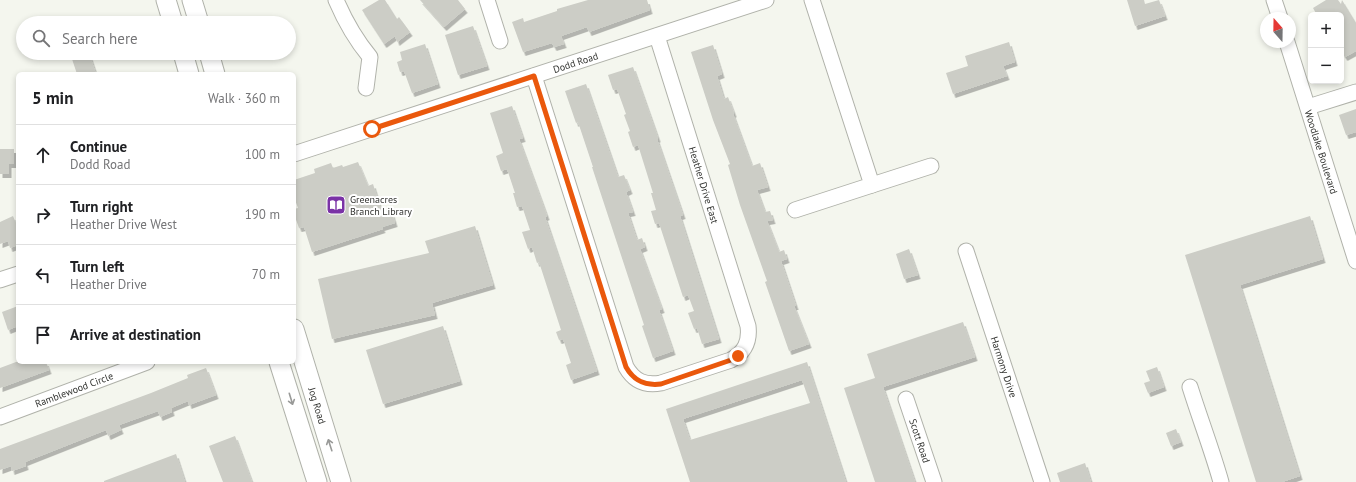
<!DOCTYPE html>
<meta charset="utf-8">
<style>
:root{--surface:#fff;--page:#f2f2f2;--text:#202124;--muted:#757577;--line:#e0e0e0}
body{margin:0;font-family:"PT Sans",sans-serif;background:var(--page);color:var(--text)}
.controls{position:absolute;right:12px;top:12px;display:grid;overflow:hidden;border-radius:6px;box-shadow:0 2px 6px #0003}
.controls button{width:36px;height:36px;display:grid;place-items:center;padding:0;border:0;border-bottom:1px solid var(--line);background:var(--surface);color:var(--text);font:20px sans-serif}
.compass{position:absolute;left:1260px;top:12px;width:36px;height:36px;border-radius:50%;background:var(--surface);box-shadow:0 2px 6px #0003;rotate:340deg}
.stop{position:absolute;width:12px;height:12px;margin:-9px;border:3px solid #ea580c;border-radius:50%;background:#fff}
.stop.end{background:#ea580c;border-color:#fff;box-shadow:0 1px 4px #0008}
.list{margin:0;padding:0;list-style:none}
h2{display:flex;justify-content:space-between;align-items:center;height:52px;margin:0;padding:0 16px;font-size:17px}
h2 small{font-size:13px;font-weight:400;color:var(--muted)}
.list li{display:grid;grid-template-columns:26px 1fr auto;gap:12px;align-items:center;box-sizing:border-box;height:60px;padding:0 16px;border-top:1px solid var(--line)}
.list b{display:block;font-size:15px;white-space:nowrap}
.list p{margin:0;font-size:13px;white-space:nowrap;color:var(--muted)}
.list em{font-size:13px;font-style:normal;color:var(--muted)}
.icon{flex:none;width:22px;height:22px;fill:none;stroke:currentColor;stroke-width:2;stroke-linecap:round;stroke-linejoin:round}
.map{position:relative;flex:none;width:1356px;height:482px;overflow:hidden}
.search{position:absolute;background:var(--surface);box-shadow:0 2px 6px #0003;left:16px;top:16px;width:280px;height:44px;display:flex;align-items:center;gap:10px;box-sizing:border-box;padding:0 14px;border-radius:22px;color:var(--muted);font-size:15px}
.panel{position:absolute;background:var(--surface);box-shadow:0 2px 6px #0003;left:16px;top:72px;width:280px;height:292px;border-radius:6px}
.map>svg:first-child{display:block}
.building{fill:#cccdc6;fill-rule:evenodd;filter:url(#shadow)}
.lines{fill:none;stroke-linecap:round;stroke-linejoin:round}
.minor-casing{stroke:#b0b2aa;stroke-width:17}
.major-casing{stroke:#b0b2aa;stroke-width:21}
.minor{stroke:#fff;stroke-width:15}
.major{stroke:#fff;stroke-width:19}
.oneway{stroke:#999a98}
.route{stroke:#ea580c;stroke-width:5}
.labels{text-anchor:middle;stroke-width:4;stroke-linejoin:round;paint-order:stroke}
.street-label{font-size:10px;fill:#333431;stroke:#fff}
.poi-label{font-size:10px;fill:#333431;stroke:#fff;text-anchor:start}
</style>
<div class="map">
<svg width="1356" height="482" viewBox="0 0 1356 482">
<defs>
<filter id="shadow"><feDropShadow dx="2.5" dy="4" stdDeviation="0" flood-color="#0004"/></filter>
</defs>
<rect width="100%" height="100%" fill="#f4f6ee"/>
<!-- building -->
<path class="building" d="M379 0H385L397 19 399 17 410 32 397 42 395 36 384 44 362 10Z
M420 0H458L465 9 444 27Z
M588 0H647L650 10 589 32 587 27 561 36 564 44 554 47 552 43 523 52 512 22 523 18 524 22 557 11V9Z
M1127 0H1144L1145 4 1159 0 1165 16 1135 26Z
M1326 0H1338L1341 4 1342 0 1356 23V51L1345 57 1341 51V15H1317L1313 8Z
M473 26 487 66 458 75 445 35Z
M1009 42 1015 62 1003 66 1007 76 953 94 946 73 968 66 965 56Z
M425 44 438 84 412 93 404 71 400 72 397 62 402 60 400 52Z
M713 45 722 74 717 76 724 99 728 97 734 113 733 114 752 166 760 163 768 187 757 190 765 212 770 211 773 220 767 221 779 252 784 250 787 259 781 261 796 306H794L809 344 789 351 765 282 767 281 740 205 728 165 730 164 713 120 691 52Z
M70 53H89L96 74H77Z
M633 67 658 138 657 139 683 215 680 216 719 339 702 344 697 328 694 329 688 313 694 311 688 295 683 297 659 223 655 224 651 211 656 210 651 193H653L638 145 633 147 628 132 630 131 624 115 626 114 617 89 613 90 608 75Z
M586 84 618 177 624 175 630 190 626 192 633 212 628 213 637 240 642 238 645 247 640 249 662 309 659 310 673 351 653 358 642 326 644 325 592 167H593L578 122 576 123 565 91Z
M512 106 523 138 519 139 547 216 545 217 597 371 571 380 566 365 571 363 563 339 559 340 556 332 561 330 539 262 537 263 532 247 528 249 522 232 530 230 522 206 517 207 513 193H515L507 169 501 171 496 156 503 153 490 113Z
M1356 109V132L1346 135 1339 115Z
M0 149H14V164H9V174H0Z
M358 162 368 186 373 184 383 216 392 213 395 223 382 227 383 229 312 252 304 227 299 228 294 214V209L298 208 294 197V180L315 173 314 169 331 163 333 168 342 165 343 167Z
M13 216 18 228V245L10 248 8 241 0 244V222Z
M1310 216 1323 259 1240 285 1300 476 1282 482H1256L1185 255Z
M475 226 493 285 432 303 435 315 332 339 318 279 429 253 425 241Z
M909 249 918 275 904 279 896 254Z
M18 306V326L8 330 2 312Z
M963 322 975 357 883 387 915 482H875L844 388 875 378 867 354Z
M443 326 460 381 383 404 366 350Z
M16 362H46L49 370 0 388V368Z
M807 362 846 482H690L666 409ZM802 380 810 403 690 440 683 419Z
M1157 367 1164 387 1148 393 1144 383 1150 381 1146 371Z
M206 368 216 395 189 405 188 401 171 408 172 412 160 417 158 411 119 425 121 430 108 436 106 430 25 462 26 466 12 471 11 466 0 470V449L151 393 188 378 187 375Z
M1176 429 1181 442 1171 446 1166 433Z
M235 436 252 482H223L209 446Z
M176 454 185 482H104V481Z
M1085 463 1091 482H1060L1057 473Z"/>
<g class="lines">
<!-- minor casing -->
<g class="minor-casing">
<g id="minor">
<path d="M336 0C345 21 355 39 370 57L366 88"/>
<path d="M487 0 500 41"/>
<path d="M1274 0 1280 18"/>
<path id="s1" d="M1287 42 1356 261"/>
<path d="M534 76 626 367C634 381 645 386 661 383L731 360C745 352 750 342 748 326L657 36"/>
<path d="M1308 107 1356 92"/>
<path id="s2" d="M294 154 766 0"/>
<path d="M872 185 931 166"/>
<path d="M795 210 872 185 812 0"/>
<path id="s3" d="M966 251 1042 482"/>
<path d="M0 280 18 274"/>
<path d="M1190 387C1200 419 1212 450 1221 482"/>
<path id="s4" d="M906 399 934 482"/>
<path id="s5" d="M0 417 147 362"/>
</g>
</g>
<!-- major casing -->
<g class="major-casing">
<g id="major">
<path d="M166 0 173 23"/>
<path d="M192 0 199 23"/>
<path d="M183 53 189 74"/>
<path d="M209 53 215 74"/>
<path id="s6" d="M294 329 341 482"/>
<path d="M279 362 317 482"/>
</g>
</g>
<!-- minor -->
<use href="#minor" class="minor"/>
<!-- major -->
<use href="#major" class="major"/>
</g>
<!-- one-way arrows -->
<defs><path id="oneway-shaft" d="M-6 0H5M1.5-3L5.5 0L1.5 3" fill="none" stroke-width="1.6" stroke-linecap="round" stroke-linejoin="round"/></defs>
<g class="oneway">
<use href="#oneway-shaft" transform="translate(291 399) rotate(73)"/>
<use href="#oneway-shaft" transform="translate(330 445) rotate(-108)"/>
</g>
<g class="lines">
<!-- route -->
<path class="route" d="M372 129 534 76 626 367C634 381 645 386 661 384L731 360 738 356"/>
</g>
<!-- icons -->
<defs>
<g id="library-square" transform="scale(1)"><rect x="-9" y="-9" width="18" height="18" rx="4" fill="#7a32a6" stroke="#fff"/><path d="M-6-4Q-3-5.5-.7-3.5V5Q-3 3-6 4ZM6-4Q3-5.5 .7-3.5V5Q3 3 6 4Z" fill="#fff"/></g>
</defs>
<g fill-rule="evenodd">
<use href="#library-square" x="336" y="205"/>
</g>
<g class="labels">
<!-- street labels -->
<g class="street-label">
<text dy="4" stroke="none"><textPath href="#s2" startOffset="296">Dodd Road</textPath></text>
<text dy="4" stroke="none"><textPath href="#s1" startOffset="115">Woodlake Boulevard</textPath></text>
<text transform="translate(704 185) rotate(73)" y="4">Heather Drive East</text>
<text dy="4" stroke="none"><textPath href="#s3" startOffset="122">Harmony Drive</textPath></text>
<text dy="4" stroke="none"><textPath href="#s5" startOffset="79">Ramblewood Circle</textPath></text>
<text dy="4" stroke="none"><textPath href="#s6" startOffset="80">Jog Road</textPath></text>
<text dy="4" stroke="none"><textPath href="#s4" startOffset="44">Scott Road</textPath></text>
</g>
<!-- poi labels -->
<g class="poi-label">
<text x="350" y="203">Greenacres<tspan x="350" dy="12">Branch Library</tspan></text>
</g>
</g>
</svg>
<div class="controls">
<button>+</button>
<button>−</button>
</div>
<svg class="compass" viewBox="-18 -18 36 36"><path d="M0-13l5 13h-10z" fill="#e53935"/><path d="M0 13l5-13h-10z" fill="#757577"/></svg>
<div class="stop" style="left:372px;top:129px"></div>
<div class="stop end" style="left:738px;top:356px"></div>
<div class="search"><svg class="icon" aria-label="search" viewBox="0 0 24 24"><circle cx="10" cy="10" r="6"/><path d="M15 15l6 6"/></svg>Search here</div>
<section class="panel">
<h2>5 min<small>Walk · 360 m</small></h2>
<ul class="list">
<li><svg class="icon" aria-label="ahead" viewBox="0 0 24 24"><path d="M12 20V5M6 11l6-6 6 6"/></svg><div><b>Continue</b><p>Dodd Road</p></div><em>100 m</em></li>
<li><svg class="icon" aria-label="right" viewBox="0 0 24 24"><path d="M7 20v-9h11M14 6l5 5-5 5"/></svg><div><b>Turn right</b><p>Heather Drive West</p></div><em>190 m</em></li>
<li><svg class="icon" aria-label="left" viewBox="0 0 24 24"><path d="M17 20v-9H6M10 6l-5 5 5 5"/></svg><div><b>Turn left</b><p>Heather Drive</p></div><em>70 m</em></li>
<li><svg class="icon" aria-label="arrive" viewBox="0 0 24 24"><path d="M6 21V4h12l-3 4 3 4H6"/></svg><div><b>Arrive at destination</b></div></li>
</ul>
</section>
</div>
